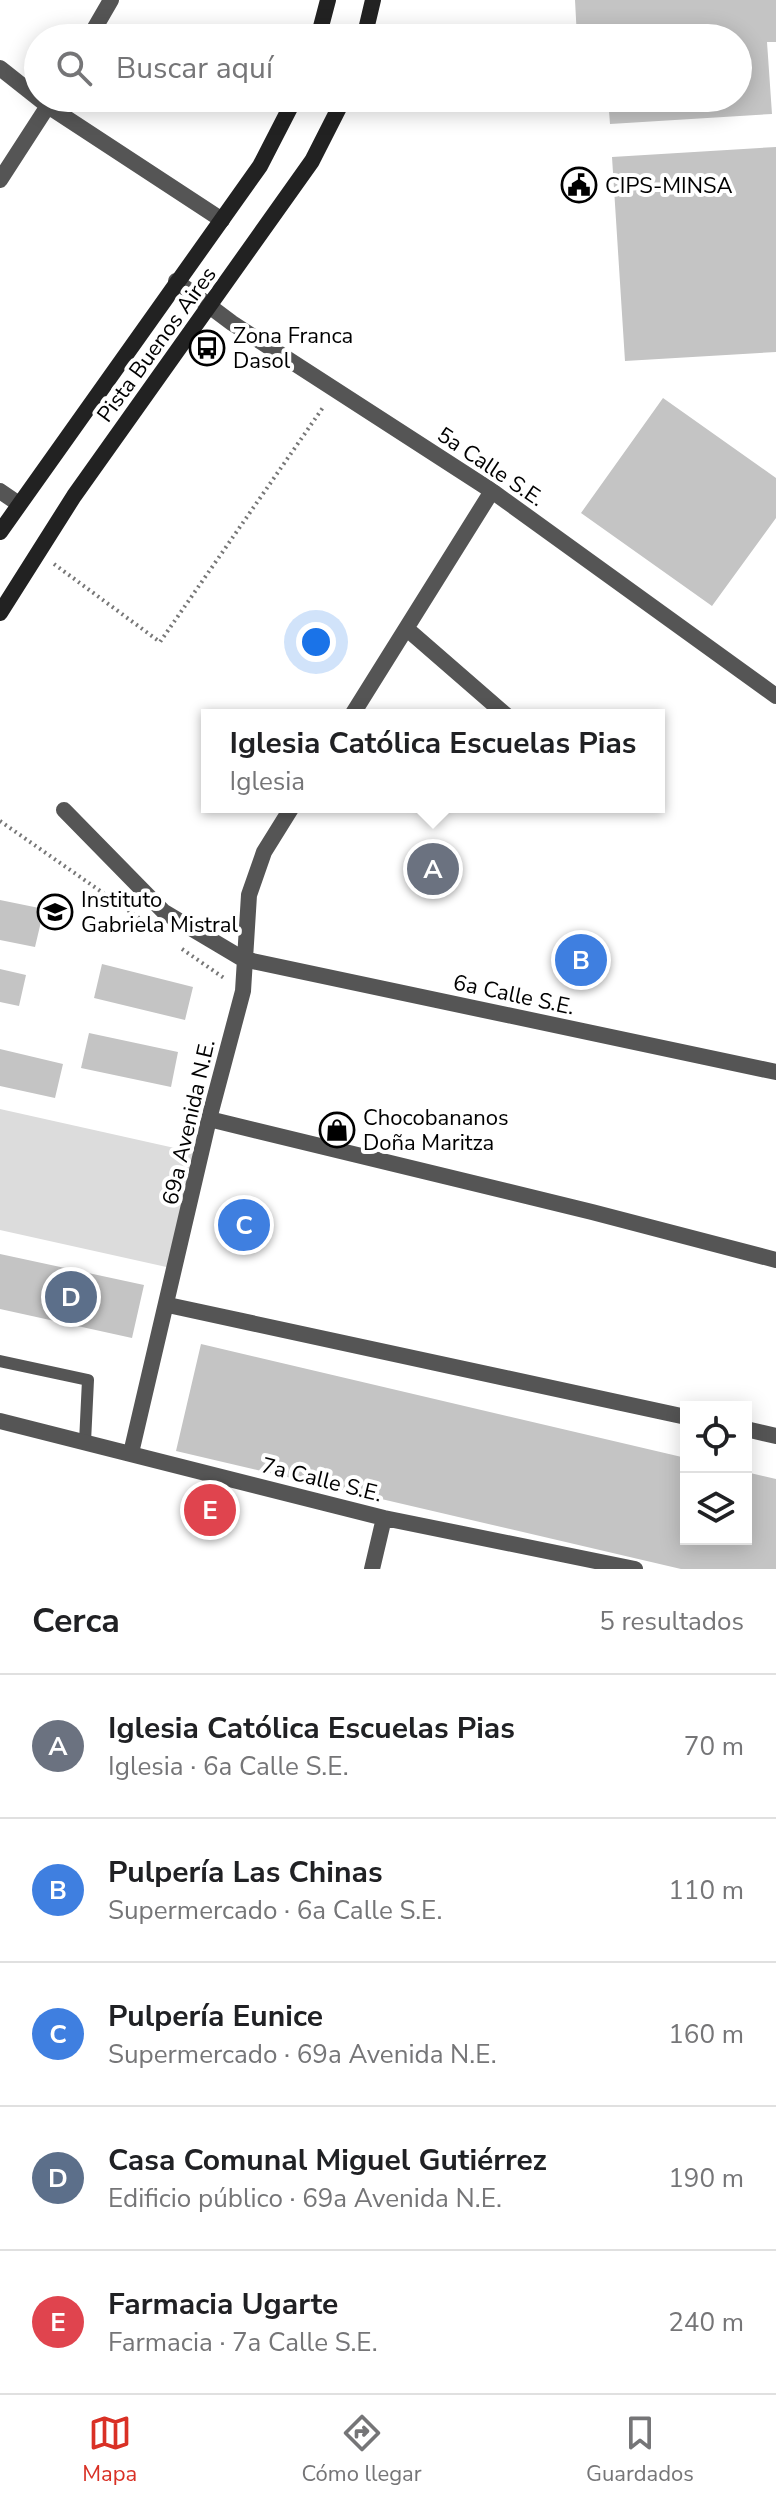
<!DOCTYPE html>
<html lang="es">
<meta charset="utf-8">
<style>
:root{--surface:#fff;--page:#f2f2f2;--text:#202124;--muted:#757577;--line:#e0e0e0;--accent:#d93025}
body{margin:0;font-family:"Nunito Sans",sans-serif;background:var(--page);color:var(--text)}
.controls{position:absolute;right:24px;bottom:24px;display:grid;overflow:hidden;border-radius:0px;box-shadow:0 4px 20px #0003}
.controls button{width:72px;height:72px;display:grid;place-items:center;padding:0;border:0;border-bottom:2px solid var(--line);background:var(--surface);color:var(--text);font:40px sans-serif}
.you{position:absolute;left:316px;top:642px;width:28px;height:28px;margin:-20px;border:6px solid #fff;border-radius:50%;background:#1a73e8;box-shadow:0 0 0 12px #1a73e833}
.badge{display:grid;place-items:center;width:52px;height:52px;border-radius:50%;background:var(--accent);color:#fff;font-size:26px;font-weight:700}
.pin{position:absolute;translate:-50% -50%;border:4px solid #fff;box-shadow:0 2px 8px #0006}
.popup{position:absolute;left:201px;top:709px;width:464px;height:104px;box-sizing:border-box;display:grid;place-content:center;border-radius:0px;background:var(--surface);filter:drop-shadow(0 2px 6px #0005);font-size:26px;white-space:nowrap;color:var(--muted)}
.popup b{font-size:30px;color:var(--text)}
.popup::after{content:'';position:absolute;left:50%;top:100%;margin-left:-16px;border:16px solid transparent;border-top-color:var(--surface)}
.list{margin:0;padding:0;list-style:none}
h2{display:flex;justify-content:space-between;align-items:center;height:104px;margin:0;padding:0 32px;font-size:34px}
h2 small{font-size:26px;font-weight:400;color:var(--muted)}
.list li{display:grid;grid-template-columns:52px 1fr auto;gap:24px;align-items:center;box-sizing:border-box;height:144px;padding:0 32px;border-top:2px solid var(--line)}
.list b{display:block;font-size:30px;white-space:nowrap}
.list p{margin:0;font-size:26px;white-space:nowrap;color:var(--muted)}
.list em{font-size:26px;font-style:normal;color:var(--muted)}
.icon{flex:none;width:44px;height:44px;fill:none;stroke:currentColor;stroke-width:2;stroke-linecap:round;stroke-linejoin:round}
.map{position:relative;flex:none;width:776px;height:1569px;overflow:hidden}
.search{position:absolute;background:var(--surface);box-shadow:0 4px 20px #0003;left:24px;right:24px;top:24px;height:88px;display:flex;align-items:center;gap:20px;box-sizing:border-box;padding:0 28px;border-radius:44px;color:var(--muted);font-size:30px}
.sheet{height:824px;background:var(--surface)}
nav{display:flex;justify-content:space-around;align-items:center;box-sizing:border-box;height:112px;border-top:2px solid var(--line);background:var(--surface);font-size:22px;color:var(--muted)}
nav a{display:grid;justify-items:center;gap:4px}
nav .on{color:var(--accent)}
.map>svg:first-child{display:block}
.green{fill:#dcdcdc}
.building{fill:#c4c4c4}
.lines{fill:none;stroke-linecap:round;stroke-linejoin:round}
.path{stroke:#777;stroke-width:4;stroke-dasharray:2 4;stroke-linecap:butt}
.lane{stroke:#555;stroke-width:12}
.street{stroke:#555;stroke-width:16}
.secondary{stroke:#222;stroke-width:16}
.labels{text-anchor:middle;stroke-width:8;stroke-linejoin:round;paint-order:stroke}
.poi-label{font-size:22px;fill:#000;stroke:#fff;text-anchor:start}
.street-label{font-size:22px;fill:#000;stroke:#fff}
</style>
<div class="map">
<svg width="776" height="1569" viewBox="0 0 776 1569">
<rect width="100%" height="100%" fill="#fff"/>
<!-- green -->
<path class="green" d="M0 1109 197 1153 171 1268 0 1230Z"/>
<!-- building -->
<path class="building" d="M575 0H776V42H767L772 114 610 124 608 98H738V38H577Z
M776 147V352L625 361 612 157Z
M663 398 776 478V518L712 606 581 513Z
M0 900 44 909 35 947 0 940Z
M102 964 193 987 185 1020 94 998Z
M0 969 26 975 19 1006 0 1002Z
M89 1033 178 1052 171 1087 81 1068Z
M0 1049 63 1064 55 1098 0 1086Z
M0 1254 144 1285 132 1338 0 1309Z
M201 1344 686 1458V1539H746V1472L776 1479V1569H681L176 1451Z"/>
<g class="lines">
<!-- path -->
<path class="path" d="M54 564 160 642 324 406
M0 821 139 918
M182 949 224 978"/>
<!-- lane -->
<path class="lane" d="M0 1361 88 1380 85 1442"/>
<!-- street -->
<path class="street" d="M89 38 111 0
M0 68 48 106 222 220
M0 180 53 98
M176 281 232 323 492 491 776 696
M0 491 19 504
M407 629 506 715
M352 715 492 491
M64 810 164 912 243 959 776 1072
M209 1119 592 1212 776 1260
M168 1305 686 1417
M0 1421 384 1518 635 1569
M746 1429 776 1436
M131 1453 209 1119 243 991 249 895 264 852 292 807
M372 1569 384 1518"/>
<!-- secondary -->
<path class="secondary" d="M318 38 328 0
M364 38 373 0
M0 532 260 166 295 98
M0 613 74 496 312 161 344 98"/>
</g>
<!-- icons -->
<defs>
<g id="civic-ring" transform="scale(1.8)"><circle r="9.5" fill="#fff" stroke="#000" stroke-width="1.5"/><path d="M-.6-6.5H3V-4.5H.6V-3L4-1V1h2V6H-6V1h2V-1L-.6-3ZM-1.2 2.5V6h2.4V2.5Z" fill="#000"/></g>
<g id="bus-ring" transform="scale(1.8)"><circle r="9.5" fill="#fff" stroke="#000" stroke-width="1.5"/><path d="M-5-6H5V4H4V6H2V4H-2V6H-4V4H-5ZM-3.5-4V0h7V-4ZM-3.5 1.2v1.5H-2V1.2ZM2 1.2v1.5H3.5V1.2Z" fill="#000"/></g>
<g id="school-ring" transform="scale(1.8)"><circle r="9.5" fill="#fff" stroke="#000" stroke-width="1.5"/><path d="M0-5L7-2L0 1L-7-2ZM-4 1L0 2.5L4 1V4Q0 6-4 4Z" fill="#000"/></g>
<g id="shop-ring" transform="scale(1.8)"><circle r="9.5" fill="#fff" stroke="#000" stroke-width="1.5"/><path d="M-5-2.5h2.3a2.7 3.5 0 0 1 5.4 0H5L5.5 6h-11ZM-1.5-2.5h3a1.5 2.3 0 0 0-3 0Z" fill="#000"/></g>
</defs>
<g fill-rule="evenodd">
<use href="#civic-ring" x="579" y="185"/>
<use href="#bus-ring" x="207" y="348"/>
<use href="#school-ring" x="55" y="912"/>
<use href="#shop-ring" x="337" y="1130"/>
</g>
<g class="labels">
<!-- poi labels -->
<g class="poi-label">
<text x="605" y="193">CIPS-MINSA</text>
<text x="233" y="343">Zona Franca<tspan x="233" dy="25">Dasol</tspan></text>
<text x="81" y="907">Instituto<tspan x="81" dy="25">Gabriela Mistral</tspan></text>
<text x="363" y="1125">Chocobananos<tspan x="363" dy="25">Doña Maritza</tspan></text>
</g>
<!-- street labels -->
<g class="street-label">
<text transform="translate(156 344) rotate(-54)" y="8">Pista Buenos Aires</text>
<text transform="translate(491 466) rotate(34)" y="8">5a Calle S.E.</text>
<text transform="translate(514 994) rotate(12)" y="8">6a Calle S.E.</text>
<text transform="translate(188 1122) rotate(-77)" y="8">69a Avenida N.E.</text>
<text transform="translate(322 1479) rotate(14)" y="8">7a Calle S.E.</text>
</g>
</g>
</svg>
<div class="controls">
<button><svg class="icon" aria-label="locate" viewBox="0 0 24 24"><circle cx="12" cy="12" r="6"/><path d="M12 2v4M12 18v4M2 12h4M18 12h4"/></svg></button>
<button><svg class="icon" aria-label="layers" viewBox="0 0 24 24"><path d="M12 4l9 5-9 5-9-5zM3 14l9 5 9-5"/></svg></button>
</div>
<div class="you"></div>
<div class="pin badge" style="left:433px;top:869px;background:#6b7280">A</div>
<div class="popup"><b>Iglesia Católica Escuelas Pias</b>Iglesia</div>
<div class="pin badge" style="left:581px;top:960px;background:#3f7fe0">B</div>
<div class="pin badge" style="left:244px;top:1225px;background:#3f7fe0">C</div>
<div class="pin badge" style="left:71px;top:1297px;background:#5c6f8a">D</div>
<div class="pin badge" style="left:210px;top:1510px;background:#e0444e">E</div>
<div class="search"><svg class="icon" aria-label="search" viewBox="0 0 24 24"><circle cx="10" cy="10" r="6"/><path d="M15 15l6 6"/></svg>Buscar aquí</div>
</div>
<section class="sheet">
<h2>Cerca<small>5 resultados</small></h2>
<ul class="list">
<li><span class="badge" style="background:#6b7280">A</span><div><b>Iglesia Católica Escuelas Pias</b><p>Iglesia · 6a Calle S.E.</p></div><em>70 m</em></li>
<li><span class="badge" style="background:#3f7fe0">B</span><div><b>Pulpería Las Chinas</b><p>Supermercado · 6a Calle S.E.</p></div><em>110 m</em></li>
<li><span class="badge" style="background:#3f7fe0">C</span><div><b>Pulpería Eunice</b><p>Supermercado · 69a Avenida N.E.</p></div><em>160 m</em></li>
<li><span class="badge" style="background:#5c6f8a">D</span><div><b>Casa Comunal Miguel Gutiérrez</b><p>Edificio público · 69a Avenida N.E.</p></div><em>190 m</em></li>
<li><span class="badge" style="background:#e0444e">E</span><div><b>Farmacia Ugarte</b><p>Farmacia · 7a Calle S.E.</p></div><em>240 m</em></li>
</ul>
</section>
<nav>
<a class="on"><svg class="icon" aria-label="map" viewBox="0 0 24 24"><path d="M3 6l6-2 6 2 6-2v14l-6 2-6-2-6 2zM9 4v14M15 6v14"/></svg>Mapa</a>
<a><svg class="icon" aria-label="directions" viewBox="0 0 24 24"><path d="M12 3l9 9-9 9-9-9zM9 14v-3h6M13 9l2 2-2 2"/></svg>Cómo llegar</a>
<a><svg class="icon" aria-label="saved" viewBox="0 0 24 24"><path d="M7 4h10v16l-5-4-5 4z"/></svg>Guardados</a>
</nav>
